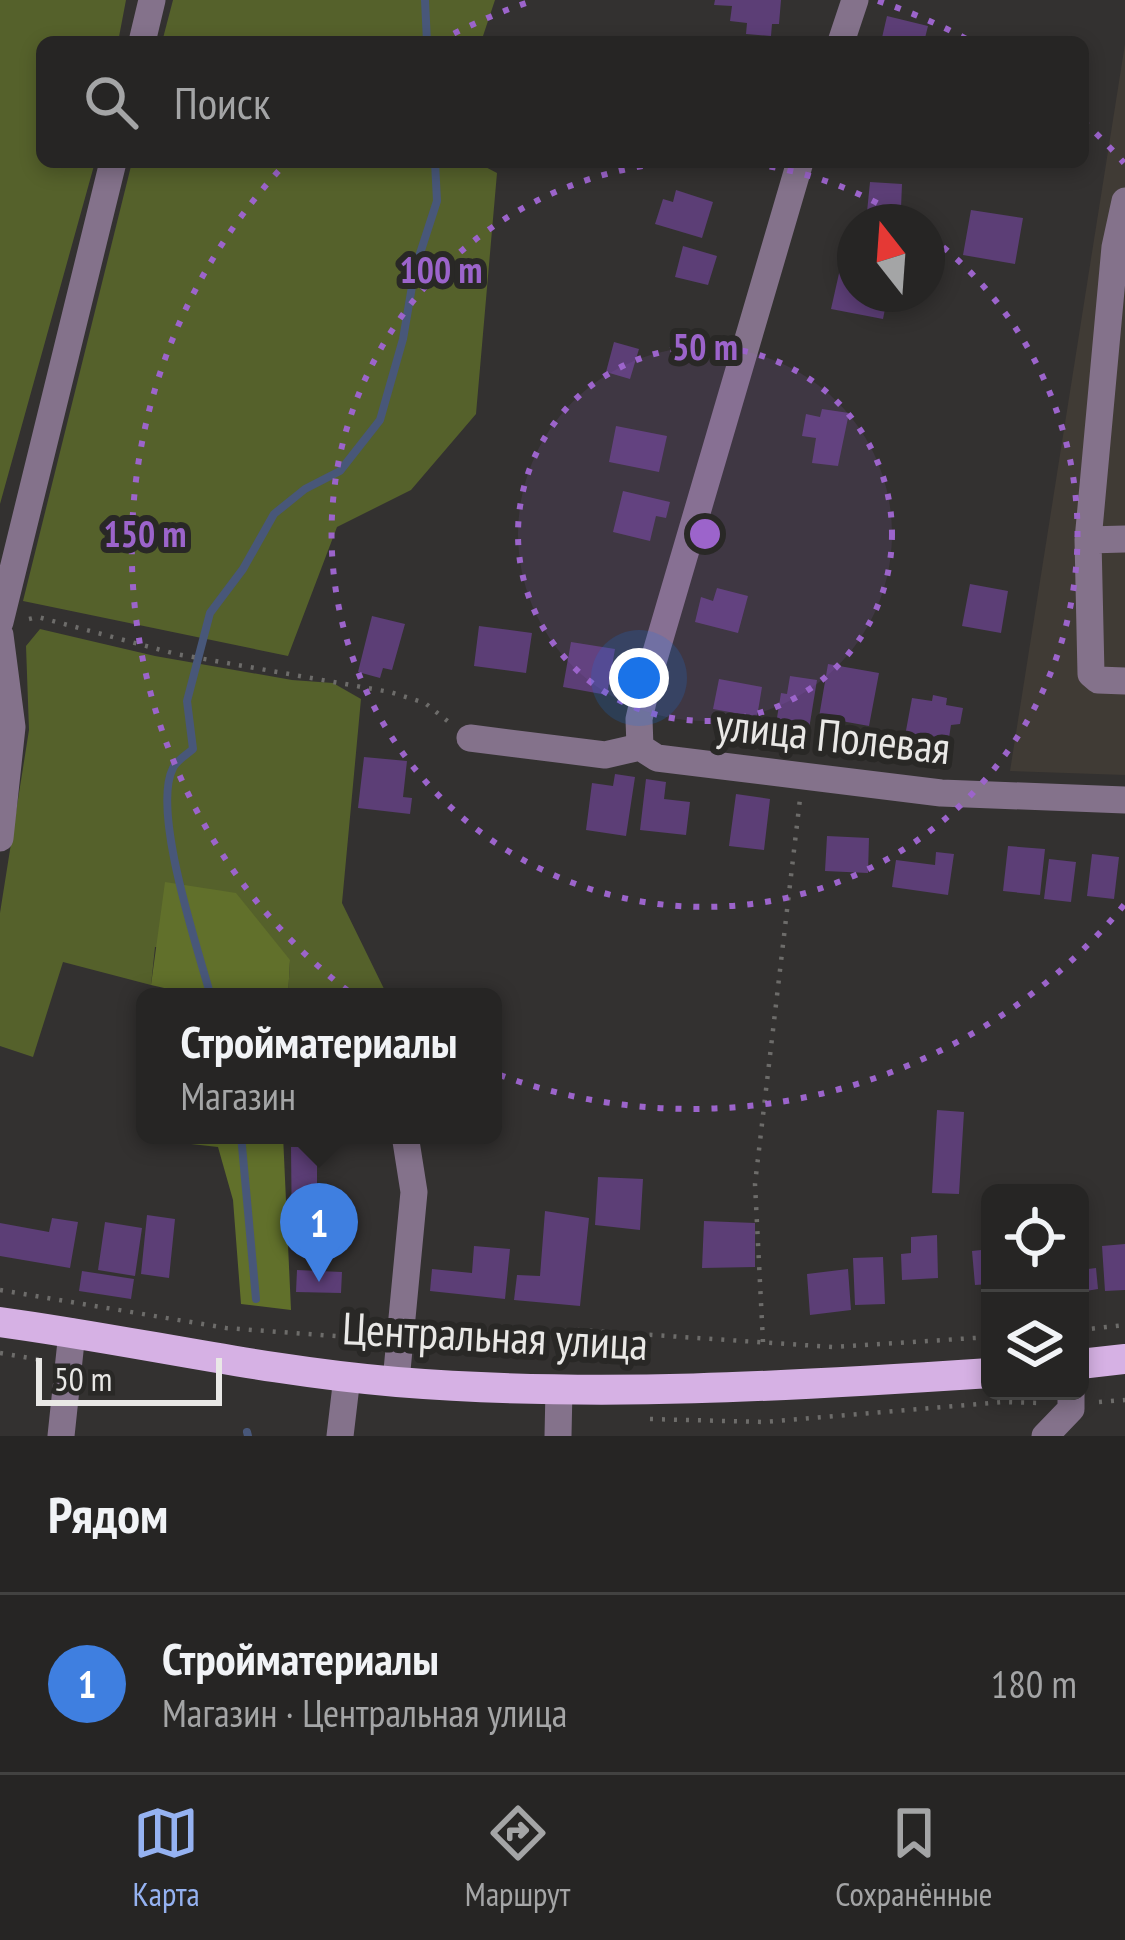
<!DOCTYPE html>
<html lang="ru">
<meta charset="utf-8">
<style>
:root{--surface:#262524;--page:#323131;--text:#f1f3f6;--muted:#a4a5a6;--line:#424241;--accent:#95b2f1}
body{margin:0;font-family:"PT Sans Narrow",sans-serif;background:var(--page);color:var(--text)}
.controls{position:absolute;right:36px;bottom:36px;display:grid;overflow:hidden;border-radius:18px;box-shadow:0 6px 18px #0003}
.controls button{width:108px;height:108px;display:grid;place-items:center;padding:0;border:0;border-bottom:3px solid var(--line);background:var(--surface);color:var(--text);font:60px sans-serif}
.compass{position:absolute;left:837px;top:204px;width:108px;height:108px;border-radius:50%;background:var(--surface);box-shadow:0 6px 18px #0003;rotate:343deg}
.scale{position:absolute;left:36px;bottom:30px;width:186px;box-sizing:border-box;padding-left:12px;border:6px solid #e9e8e6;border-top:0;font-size:33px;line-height:42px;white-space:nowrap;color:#e9e8e6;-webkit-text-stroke:9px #292826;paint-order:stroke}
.you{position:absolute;left:639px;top:678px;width:42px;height:42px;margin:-30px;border:9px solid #fff;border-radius:50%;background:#1a73e8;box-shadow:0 0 0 18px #1a73e833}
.badge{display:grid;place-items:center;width:78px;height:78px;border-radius:50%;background:var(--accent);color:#fff;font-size:39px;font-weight:700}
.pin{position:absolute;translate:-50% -99px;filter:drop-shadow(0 3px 6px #0008)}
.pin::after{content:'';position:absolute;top:63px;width:42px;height:36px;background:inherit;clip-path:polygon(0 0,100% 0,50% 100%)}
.popup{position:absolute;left:136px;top:988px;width:366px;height:156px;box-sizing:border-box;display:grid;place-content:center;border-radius:18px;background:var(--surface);filter:drop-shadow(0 3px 9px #0005);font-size:39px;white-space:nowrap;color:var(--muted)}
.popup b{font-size:45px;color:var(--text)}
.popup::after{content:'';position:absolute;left:50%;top:100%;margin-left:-24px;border:24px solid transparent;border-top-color:var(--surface)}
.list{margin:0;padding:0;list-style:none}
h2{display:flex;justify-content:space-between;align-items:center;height:156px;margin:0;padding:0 48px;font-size:51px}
h2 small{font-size:39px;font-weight:400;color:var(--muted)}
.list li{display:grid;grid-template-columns:78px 1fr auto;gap:36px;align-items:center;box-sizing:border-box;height:180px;padding:0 48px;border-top:3px solid var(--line)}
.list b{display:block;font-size:45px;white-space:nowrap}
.list p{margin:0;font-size:39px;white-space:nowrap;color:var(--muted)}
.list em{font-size:39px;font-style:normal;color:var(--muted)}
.icon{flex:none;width:66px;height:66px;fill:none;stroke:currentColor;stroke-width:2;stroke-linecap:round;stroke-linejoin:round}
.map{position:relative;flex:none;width:1125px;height:1436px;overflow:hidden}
.search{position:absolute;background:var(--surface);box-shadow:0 6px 18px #0003;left:36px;right:36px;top:36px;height:132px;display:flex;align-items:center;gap:30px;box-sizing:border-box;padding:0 42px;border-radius:18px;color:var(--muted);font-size:45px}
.sheet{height:336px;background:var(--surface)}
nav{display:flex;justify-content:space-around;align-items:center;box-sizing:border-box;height:168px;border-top:3px solid var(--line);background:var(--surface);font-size:33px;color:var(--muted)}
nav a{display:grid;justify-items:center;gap:6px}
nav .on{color:var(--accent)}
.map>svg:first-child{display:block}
.built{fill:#403b35}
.green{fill:#55612b}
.forest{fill:#61702b}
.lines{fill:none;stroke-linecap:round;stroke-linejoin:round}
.stream{stroke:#485779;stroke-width:8}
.building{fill:#5c3e76}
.path{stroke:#6d6c6a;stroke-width:4.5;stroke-dasharray:3 9;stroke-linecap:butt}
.minor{stroke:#84728b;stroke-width:27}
.major{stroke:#d6b1e4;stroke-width:30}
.ring{fill:none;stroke:#9c64cb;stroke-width:6;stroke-dasharray:6 12}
.labels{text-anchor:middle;stroke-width:12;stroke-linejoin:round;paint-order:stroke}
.street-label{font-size:45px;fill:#e9e8e6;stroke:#292826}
.centre{fill:#9c64cb;stroke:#292826;stroke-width:6}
.ring-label{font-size:36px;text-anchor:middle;font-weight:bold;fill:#9c64cb;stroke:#292826;stroke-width:12;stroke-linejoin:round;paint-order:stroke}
</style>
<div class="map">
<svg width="1125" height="1436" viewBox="0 0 1125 1436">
<rect width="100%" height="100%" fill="#333130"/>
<!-- built -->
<path class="built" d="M1125 44V775L1010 771Z"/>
<!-- green -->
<path class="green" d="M0 0H126L118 42H42V162H95L0 504Z
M173 0H495L481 42H162Z
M132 162H476L497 173 476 414 411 490 337 527 288 656 23 601Z
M40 629 155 656 292 680 333 683 361 699 342 903 388 997H288L290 960 155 947 151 985 63 962 33 1057 0 1046V913L29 730 26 646Z"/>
<!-- forest -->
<path class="forest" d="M165 882 236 893 290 960 288 997H186V993L151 985Z
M164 1135H283L291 1310 241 1304 233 1200 218 1147 164 1141Z"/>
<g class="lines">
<!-- stream -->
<path class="stream" d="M425 0 427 42
M211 997C198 949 151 811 173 768 176 761 186 755 193 749L187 701 210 613 243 569 274 514 305 489 340 471 380 420 403 339 415 269 437 201 435 162
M241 1135 256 1299
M247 1432 248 1436"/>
</g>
<!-- building -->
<path class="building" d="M715 0H781L779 24H772L771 36 746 34 747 23 730 21 732 6 714 5Z
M887 16 928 26 924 42H881Z
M870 182 902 184 901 208 893 207 891 222H866Z
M676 190 713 202 702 238 655 224 663 199 673 202Z
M971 210 1023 218 1015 264 963 255Z
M683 246 717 256 708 285 675 277Z
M840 269 855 272V294H888L883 319 831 309Z
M614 342 639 349 630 379 606 372Z
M822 409 849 413 838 466 812 463 816 438 802 436 806 414 820 417Z
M616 426 667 436 659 472 609 462Z
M623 491 670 502 666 518 656 516 650 541 613 532Z
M970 584 1008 591 1001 633 962 626Z
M717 588 748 596 738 633 695 622 701 597 713 601Z
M372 616 405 624 392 670 383 668 380 678 358 672Z
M479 626 532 633 526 673 474 666Z
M571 642 615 649 607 695 563 687Z
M828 664 879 673 869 726 819 717Z
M790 676 817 680 809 729 776 724 781 693 787 694Z
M719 679 762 687 757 717 713 709Z
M933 695 947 698 946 705 963 708 960 724 951 725 948 744 905 736 912 698 932 701Z
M364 757 407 761 403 797 412 798 410 814 358 808Z
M615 774 635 777 626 836 586 830 592 783 613 786Z
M646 779 666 782 664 799 690 802 686 835 640 830Z
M736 794 770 799 764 850 729 846Z
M827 836 869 838 868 873 825 871Z
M1008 846 1045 849 1040 895 1003 891Z
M936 852 954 854 948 895 892 887 896 860 935 865Z
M1092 854 1119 857 1114 899 1087 896Z
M1049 859 1076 862 1071 902 1044 899Z
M937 1110 964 1112 959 1194 932 1193Z
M291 1147H317V1201H325V1244L292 1243Z
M598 1177 643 1179 640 1230 595 1225Z
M545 1211 589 1218 580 1306 514 1300 517 1275 540 1276Z
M147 1215 175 1219 169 1278 141 1274Z
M52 1218 78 1222 70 1268 0 1256V1223L49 1232Z
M704 1221 755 1223V1267L702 1268Z
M105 1222 142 1228 135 1276 98 1270Z
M937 1235 938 1278 902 1280 901 1254 911 1253V1237Z
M1125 1244V1290L1105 1291 1102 1246Z
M474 1246 510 1249 505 1299 430 1291 432 1269 472 1273Z
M990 1249V1284L975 1285 972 1251Z
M883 1257 885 1304 855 1305 853 1258Z
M1096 1268 1098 1289 1080 1292V1270Z
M848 1269 851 1310 810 1315 807 1274Z
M297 1270 342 1272 341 1293 296 1292Z
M82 1271 134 1279 131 1299 79 1291Z"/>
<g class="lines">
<!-- path -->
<path class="path" d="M29 619 38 617 176 654 390 692 425 703 450 723
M0 1290 226 1328 375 1339
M1080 1330 1125 1325
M422 1341 577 1330 833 1347 990 1337
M763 1342 755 1184 800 799
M0 1353 42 1360
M1099 1402 1125 1400
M650 1419 765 1422 1002 1402 1040 1403"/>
<!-- minor -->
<path class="minor" d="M142 42 152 0
M841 42 855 0
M800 162 649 676 639 719 640 747 657 758 941 793 1125 800
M1125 201 1115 247 1088 540 1091 674 1098 680 1125 681
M1088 540 1125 539
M0 622 113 162
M0 635 12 727 0 838
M470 738 605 755 640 747
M396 1381 414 1192 405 1135
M61 1436 72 1332
M340 1436 347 1377
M558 1436 559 1389
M1045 1436 1071 1409V1391"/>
<!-- major -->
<path class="major" d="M0 1322C133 1340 263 1371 397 1382 595 1398 792 1386 990 1373
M1080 1364 1125 1359"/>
</g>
<!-- distance rings -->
<circle cx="705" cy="534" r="187" fill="#9c64cb" fill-opacity=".12"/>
<g class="ring">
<circle cx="705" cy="534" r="187"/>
<path d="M734 162A373 373 0 0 1 908 221M929 236A373 373 0 1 1 676 162"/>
<path d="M1124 905A560 560 0 1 1 286 163M438 42A560 560 0 0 1 532 1M878 1A560 560 0 0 1 972 42M1083 121A560 560 0 0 1 1124 163"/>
</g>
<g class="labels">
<!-- street labels -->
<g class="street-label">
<text transform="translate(833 736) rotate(6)" y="16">улица Полевая</text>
<text transform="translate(495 1336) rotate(3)" y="16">Центральная улица</text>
</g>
</g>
<circle cx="705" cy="534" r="18" class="centre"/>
<g class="ring-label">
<text x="441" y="283">100 m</text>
<text x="705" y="360">50 m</text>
<text x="145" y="547">150 m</text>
</g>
</svg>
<div class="controls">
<button><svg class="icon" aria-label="locate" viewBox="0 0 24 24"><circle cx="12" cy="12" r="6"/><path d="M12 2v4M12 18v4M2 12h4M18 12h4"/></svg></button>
<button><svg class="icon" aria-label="layers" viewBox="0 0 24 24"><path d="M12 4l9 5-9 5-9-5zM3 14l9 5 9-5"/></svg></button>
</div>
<svg class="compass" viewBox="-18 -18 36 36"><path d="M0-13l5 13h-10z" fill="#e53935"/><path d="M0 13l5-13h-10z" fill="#a4a5a6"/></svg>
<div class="scale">50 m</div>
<div class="you"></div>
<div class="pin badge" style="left:319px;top:1282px;background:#3f7fe0">1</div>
<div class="popup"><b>Стройматериалы</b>Магазин</div>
<div class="search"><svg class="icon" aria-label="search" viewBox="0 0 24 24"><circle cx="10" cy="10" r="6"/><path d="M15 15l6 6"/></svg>Поиск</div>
</div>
<section class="sheet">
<h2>Рядом<small></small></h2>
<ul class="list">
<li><span class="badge" style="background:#3f7fe0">1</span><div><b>Стройматериалы</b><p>Магазин · Центральная улица</p></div><em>180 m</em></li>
</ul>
</section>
<nav>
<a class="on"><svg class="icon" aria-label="map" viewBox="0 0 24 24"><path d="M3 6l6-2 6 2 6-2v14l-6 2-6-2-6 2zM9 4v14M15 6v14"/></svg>Карта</a>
<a><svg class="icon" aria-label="directions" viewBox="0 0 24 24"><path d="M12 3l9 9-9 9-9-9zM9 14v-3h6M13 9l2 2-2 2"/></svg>Маршрут</a>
<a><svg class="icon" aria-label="saved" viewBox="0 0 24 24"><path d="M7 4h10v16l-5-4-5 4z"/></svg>Сохранённые</a>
</nav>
